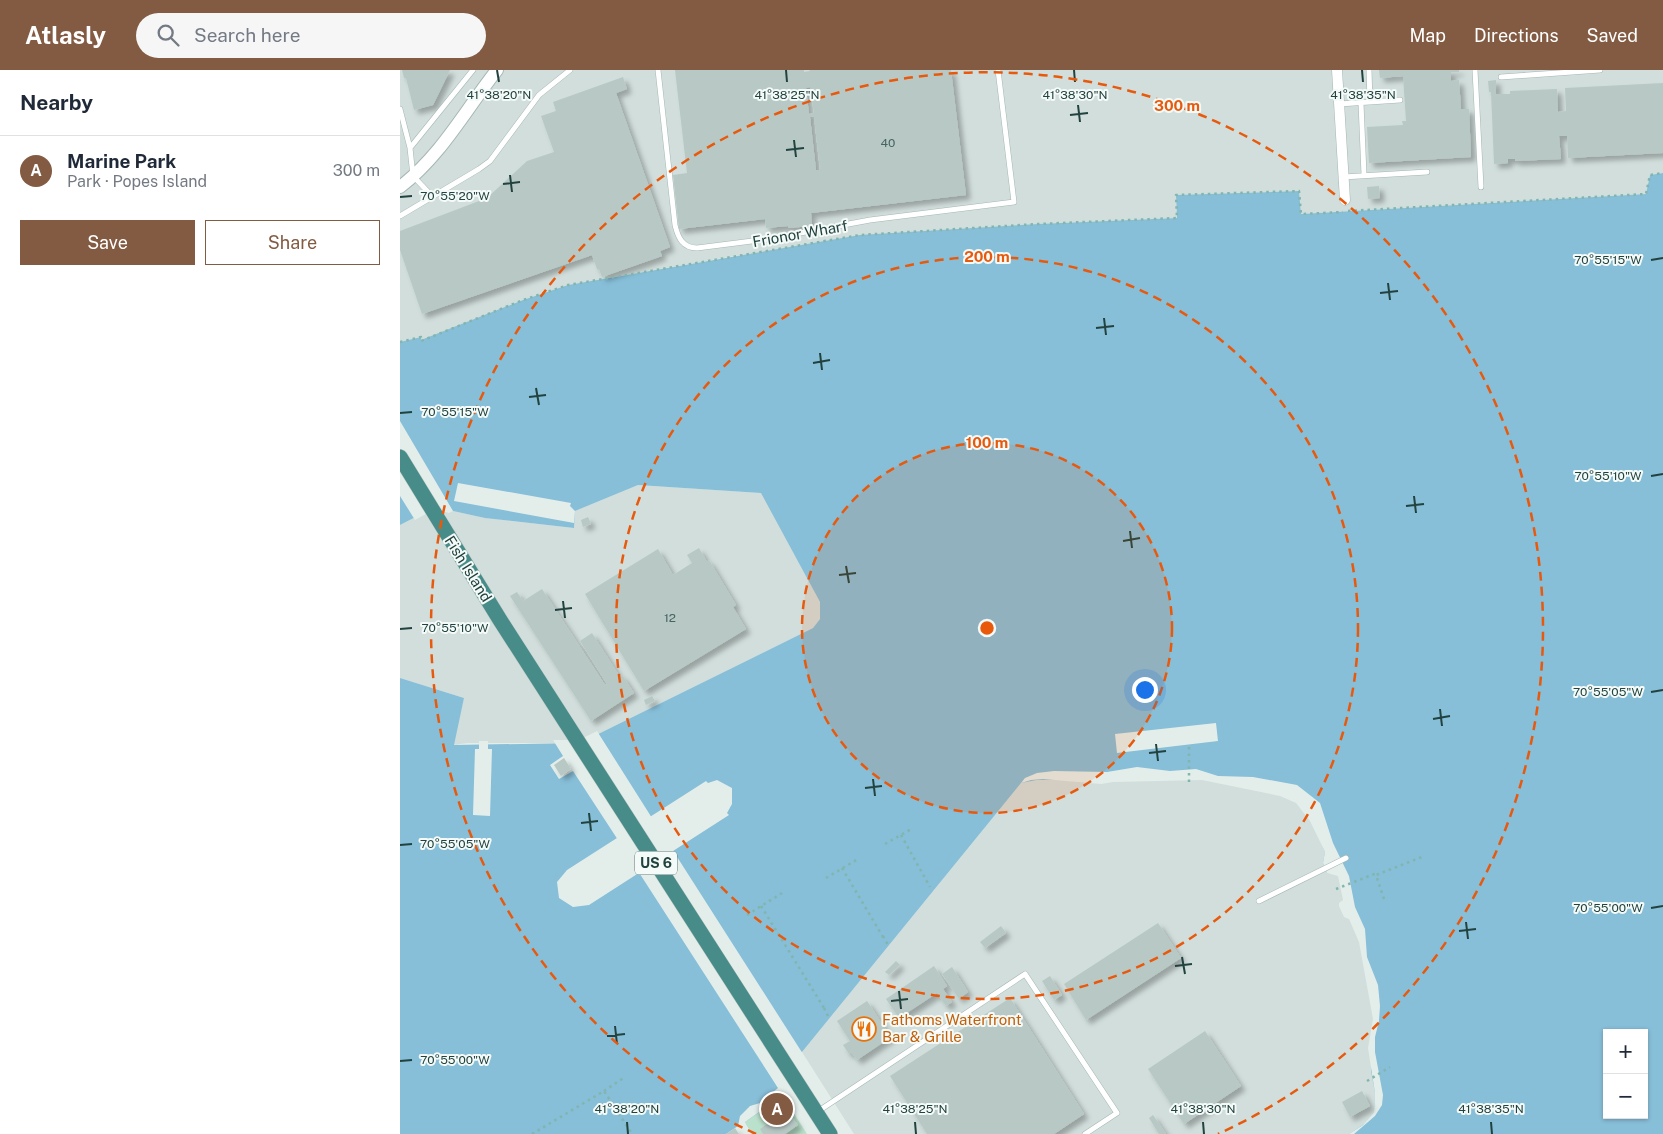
<!DOCTYPE html>
<meta charset="utf-8">
<style>
:root{--surface:#fff;--page:#f6f6f7;--text:#1f2937;--muted:#747a83;--line:#e0e1e3;--accent:#835b43}
body{margin:0;font-family:"Public Sans",sans-serif;background:var(--page);color:var(--text)}
.controls{position:absolute;right:15px;bottom:15px;display:grid;overflow:hidden;border-radius:0px;box-shadow:0 1px 4px #0004}
.controls button{width:45px;height:45px;display:grid;place-items:center;padding:0;border:0;border-bottom:1px solid var(--line);background:var(--surface);color:var(--text);font:25px sans-serif}
.you{position:absolute;left:744px;top:619px;width:18px;height:18px;margin:-12px;border:4px solid #fff;border-radius:50%;background:#1a73e8;box-shadow:0 0 0 8px #1a73e833}
.badge{display:grid;place-items:center;width:32px;height:32px;border-radius:50%;background:var(--accent);color:#fff;font-size:16px;font-weight:700}
.pin{position:absolute;translate:-50% -50%;border:2px solid #fff;box-shadow:0 1px 5px #0006}
.list{margin:0;padding:0;list-style:none}
h2{display:flex;justify-content:space-between;align-items:center;height:65px;margin:0;padding:0 20px;font-size:21px}
h2 small{font-size:16px;font-weight:400;color:var(--muted)}
.list li{display:grid;grid-template-columns:32px 1fr auto;gap:15px;align-items:center;box-sizing:border-box;height:70px;padding:0 20px;border-top:1px solid var(--line)}
.list b{display:block;font-size:19px;white-space:nowrap}
.list p{margin:0;font-size:16px;white-space:nowrap;color:var(--muted)}
.list em{font-size:16px;font-style:normal;color:var(--muted)}
.actions{display:flex;gap:10px;padding:15px 20px}
.actions a{flex:1;padding:11px 0;border:1px solid var(--accent);border-radius:0px;text-align:center;font-size:18px;color:var(--accent)}
.actions .main{background:var(--accent);color:#fff}
.icon{flex:none;width:28px;height:28px;fill:none;stroke:currentColor;stroke-width:2;stroke-linecap:round;stroke-linejoin:round}
.map{position:relative;flex:none;width:1263px;height:1064px;overflow:hidden}
header{display:flex;align-items:center;gap:30px;box-sizing:border-box;height:70px;padding:0 25px;background:var(--accent);color:#fff}
header strong{font-size:24px}
nav{display:flex;gap:28px;margin-inline-start:auto;font-size:18px}
.search{width:350px;height:45px;background:var(--page);display:flex;align-items:center;gap:12px;box-sizing:border-box;padding:0 18px;border-radius:28px;color:var(--muted);font-size:19px}
main{display:flex}
aside{flex:1;background:var(--surface)}
.map>svg:first-child{display:block}
.built{fill:#d1dedb}
.green{fill:#bae1cb}
.water{fill:#87bed8;fill-rule:evenodd}
.pier{fill:#e3eeeb}
.building{fill:#b8c9c5;fill-rule:evenodd;filter:url(#shadow)}
.lines{fill:none;stroke-linecap:round;stroke-linejoin:round}
.service-casing{stroke:#a5b7b4;stroke-width:6}
.minor-casing{stroke:#a5b7b4;stroke-width:11}
.tertiary-casing{stroke:#a5b7b4;stroke-width:14}
.trunk-casing{stroke:#c1cac9;stroke-width:16}
.path{stroke:#81b5ad;stroke-width:2.5;stroke-dasharray:2.5 4;stroke-linecap:butt}
.service{stroke:#fff;stroke-width:5}
.minor{stroke:#fff;stroke-width:10}
.tertiary{stroke:#fff;stroke-width:12}
.trunk{stroke:#478c88;stroke-width:15}
.ticks{fill:none;stroke:#21423e;stroke-width:2}
.ring{fill:none;stroke:#e8590c;stroke-width:2.5;stroke-dasharray:9 6}
.labels{text-anchor:middle;stroke-width:4;stroke-linejoin:round;paint-order:stroke}
.number-label{font-size:12px;fill:#476460}
.shield{fill:#f4faf8;stroke:#607976;stroke-width:1}
.shield-label{font-size:14px;font-weight:bold;fill:#21423e}
.street-label{font-size:15px;fill:#21423e;stroke:#f4faf8}
.food-label{font-size:15px;fill:#c56008;stroke:#f4faf8;text-anchor:start}
.ticks-label{font-size:12px;text-anchor:middle;fill:#21423e;stroke:#f4faf8;stroke-width:4;stroke-linejoin:round;paint-order:stroke}
.centre{fill:#e8590c;stroke:#f4faf8;stroke-width:2.5}
.ring-label{font-size:15px;text-anchor:middle;font-weight:bold;fill:#e8590c;stroke:#f4faf8;stroke-width:4;stroke-linejoin:round;paint-order:stroke}
</style>
<header>
<strong>Atlasly</strong>
<div class="search"><svg class="icon" aria-label="search" viewBox="0 0 24 24"><circle cx="10" cy="10" r="6"/><path d="M15 15l6 6"/></svg>Search here</div>
<nav><a>Map</a><a>Directions</a><a>Saved</a></nav>
</header>
<main>
<aside>
<h2>Nearby<small></small></h2>
<ul class="list">
<li><span class="badge">A</span><div><b>Marine Park</b><p>Park · Popes Island</p></div><em>300 m</em></li>
</ul>
<div class="actions"><a class="main">Save</a><a>Share</a></div>
</aside>
<div class="map">
<svg width="1263" height="1064" viewBox="0 0 1263 1064">
<defs>
<filter id="shadow"><feDropShadow dx="4.5" dy="4.5" stdDeviation="2.5" flood-color="#0004"/></filter>
</defs>
<rect width="100%" height="100%" fill="#e3eeeb"/>
<!-- built -->
<path class="built" d="M0 0H1263V103L1250 105 1246 124 901 144 899 121 776 125 777 148 638 154 335 186 168 215 123 230 21 271V267L0 272Z
M238 415 362 423 420 532V549L413 558 180 673H68L53 675 64 628 0 608V455L35 437 86 448 174 458 175 441Z
M803 708 886 725 900 733 911 750 940 803 961 871 975 949 971 1001 975 1023 974 1042 964 1054 949 1064H454L402 982 621 713 637 710Z"/>
<!-- green -->
<path class="green" d="M383 1026 407 1064H352L344 1052Z"/>
<!-- water -->
<path class="water" d="M1263 103V1064H949L964 1054 974 1042 975 1023 971 1001 975 949 961 871 946 831 940 804 927 803 923 793 925 782 911 750 899 733 886 725 803 708 637 710 621 713 402 982 368 1001 383 1026 345 1052 352 1064H0V608L64 628 54 675 180 673 413 558 420 549V532L361 423 238 415 175 441 174 458 85 448 35 437 0 455V272L21 267V270L123 230 168 215 460 165 638 154 777 148 776 125 899 121 901 144 1246 124 1250 105ZM317 710 332 718V734L327 743 329 745 189 835 173 837 159 828 157 812 167 800 306 711 308 713ZM1207 963H1244V1045H1207Z"/>
<!-- pier -->
<path class="pier" d="M0 351 53 441 49 443 35 439 15 450 0 426Z
M58 413 171 433 170 436 175 441 174 453 54 431Z
M816 653 818 671 717 683 715 664Z
M197 661 252 748 218 770 173 701 159 709 150 695 163 686 153 670H179Z
M79 671H88V679H92L90 746 73 745 75 679H79Z
M737 697 770 701 796 699 818 706 853 707 897 715 920 733 933 773 949 806 955 837 965 859 967 887 978 915 980 936 979 951 975 967V982L983 1025 982 1035 975 1046 954 1064H949L963 1055 974 1042 975 1023 968 978 973 949 959 872 949 849 944 847 939 836V833L943 830 938 806 927 803 923 793 925 782 910 751 896 733 880 726 802 710 713 712 701 714 643 709 631 710 621 713 625 708 637 703 654 701 707 702Z
M272 779 403 984 371 1002 385 1027 384 1028 382 1026 376 1030 345 1052 352 1064H326L338 1056 340 1046 350 1036 360 1033 378 1018 238 801Z"/>
<!-- building -->
<path class="building" d="M2 0H50L33 35 14 40 6 8H4Z
M275 0H404V2L410 1 409 0H551L566 125 411 143 412 156 388 158V156L366 158 365 149 279 159 273 105 287 103ZM410 17 414 43 409 44 406 18ZM414 46 420 100H416L410 47Z
M979 0H1059V2H1051V11L1059 10 1061 39H1069L1071 87 969 93 967 57 1003 55 1002 51H1006L1003 6 980 8Z
M223 7 227 19 216 23 270 177 260 181 262 186 202 207 199 199H197L192 185 22 244 0 180V161L87 128 127 91 154 82 141 46 156 41 153 32Z
M1096 10V24H1110V21L1157 19 1158 42 1166 41 1165 18 1263 13V83L1168 88 1167 66H1159L1161 89 1115 91V89H1108V93L1094 94 1091 22H1089L1088 11Z
M979 116 980 128 968 129 967 117Z
M188 447 191 454 183 457 181 450Z
M299 478 307 492 309 490 336 535 333 537 346 559 244 621 185 524 258 479 273 505 292 493 287 485Z
M142 519 205 615 207 614 180 571 192 563 220 607 222 605 234 623 191 651 110 526 117 522 123 531Z
M252 626 255 631 246 635 244 630Z
M164 688 171 699 161 706 154 695Z
M758 853 781 888 686 950 664 914Z
M601 856 606 863 585 878 580 872Z
M496 891 500 895 489 905 485 902Z
M534 896 547 916 543 919 552 932 546 936 537 923 499 948 486 929Z
M552 897 568 922 559 929 542 904Z
M650 906 662 925 654 930 642 911Z
M610 928 684 1044 654 1064H527L490 1006Z
M467 931 491 967 457 990 451 982 449 984 443 975 450 971 437 951Z
M805 961 841 1016 784 1054 748 999Z
M962 1021 970 1036 950 1047 942 1032Z
M382 1033 398 1055 385 1064H363L360 1059 377 1047 372 1040Z
M753 1045 766 1064H759L749 1048Z
M335 1058 339 1064H326Z"/>
<g class="lines">
<!-- service casing -->
<g class="service-casing">
<path id="service" d="M258 0 275 155C278 168 283 178 297 178L368 169 470 150 614 132 598 0
M969 0 970 32
M1075 0 1081 117
M1101 7 1200 0
M961 33 964 105
M939 34 1000 30
M0 39 10 78
M943 107 1027 102
M32 126 13 106 10 78 73 0
M0 146 79 99 90 91 139 25 170 0
M859 831 946 788
M417 1042 625 904 717 1043 685 1064"/>
</g>
<!-- minor casing -->
<g class="minor-casing">
<path id="minor" d="M937 0 945 130"/>
</g>
<!-- tertiary casing -->
<g class="tertiary-casing">
<path id="tertiary" d="M0 117C41 86 66 39 97 0"/>
</g>
<!-- trunk casing -->
<g class="trunk-casing">
<path id="trunk" d="M0 387 100 550 430 1064"/>
</g>
<!-- path -->
<path class="path" d="M948 141 1246 124 1250 105 1263 103
M0 272 21 267V271L123 230 168 215 460 165 638 154 777 148 776 125 899 121 901 144 943 142
M789 712V675
M501 765 530 817
M485 774 513 758
M442 798 483 867
M426 808 458 789
M936 819 977 803
M984 829 976 805 1022 787
M361 836 424 938
M347 845 382 823
M483 866 488 875
M424 938 429 948
M967 1011 990 997
M204 1021 225 1007
M132 1064 204 1021 232 1064"/>
<!-- service -->
<use href="#service" class="service"/>
<!-- minor -->
<use href="#minor" class="minor"/>
<!-- tertiary -->
<use href="#tertiary" class="tertiary"/>
<!-- trunk -->
<use href="#trunk" class="trunk"/>
</g>
<!-- ticks -->
<path class="ticks" d="M97 0 99 12M386 0 387 12M674 0 675 12M962 0 963 12M678 35 680 52M670 45 688 43M394 70 396 87M386 80 404 78M110 105 112 122M103 114 120 112M0 127 12 126M1251 190 1263 188M988 213 990 230M980 223 998 221M704 248 706 265M696 258 714 256M420 283 422 300M413 293 430 290M136 318 139 335M129 327 146 325M0 343 12 342M1251 406 1263 404M1014 426 1016 443M1006 436 1024 434M730 461 732 478M723 471 740 468M446 496 449 513M439 505 456 503M163 531 165 548M155 540 172 538M0 559 12 558M1251 622 1263 620M1040 639 1042 656M1033 649 1050 646M756 674 758 691M749 683 766 681M473 709 475 726M465 718 482 716M189 743 191 761M181 753 198 751M0 775 12 774M1251 838 1263 836M1066 852 1068 869M1059 861 1076 859M782 887 785 904M775 896 792 894M499 921 501 939M491 931 508 929M215 956 217 974M207 966 225 964M0 991 12 990M227 1052 228 1064M515 1052 516 1064M803 1052 804 1064M1091 1052 1092 1064"/>
<!-- distance rings -->
<circle cx="587" cy="558" r="185" fill="#e8590c" fill-opacity=".12"/>
<g class="ring">
<circle cx="587" cy="558" r="185"/>
<circle cx="587" cy="558" r="371"/>
<path d="M356 1064A556 556 0 1 1 818 1064"/>
</g>
<!-- icons -->
<defs>
<g id="restaurant-ring" transform="scale(1.25)"><circle r="9.5" fill="#f4faf8" stroke="#e8710a" stroke-width="1.5"/><path d="M-5-6h1v4h1v-4h1v4h1v-4h1v5L-1.5 .5V6h-2V.5L-5-1ZM5-6V6H3V1.5H1.5Q1.5-4 5-6Z" fill="#e8710a"/></g>
</defs>
<g fill-rule="evenodd">
<use href="#restaurant-ring" x="464" y="959"/>
</g>
<g class="labels">
<!-- number labels -->
<g class="number-label">
<text x="488" y="77">40</text>
<text x="270" y="552">12</text>
</g>
<!-- shield labels -->
<rect class="shield" x="235" y="781.5" width="42" height="23" rx="4"/>
<g class="shield-label">
<text x="256" y="798">US 6</text>
</g>
<!-- street labels -->
<g class="street-label">
<text transform="translate(400 164) rotate(-10)" y="5">Frionor Wharf</text>
<text transform="translate(68 499) rotate(58)" y="5">Fish Island</text>
</g>
<!-- food labels -->
<g class="food-label">
<text x="482" y="955">Fathoms Waterfront<tspan x="482" dy="17">Bar &amp; Grille</tspan></text>
</g>
</g>
<g class="ticks-label">
<text x="99" y="29">41°38'20"N</text>
<text x="387" y="29">41°38'25"N</text>
<text x="675" y="29">41°38'30"N</text>
<text x="963" y="29">41°38'35"N</text>
<text x="55" y="130">70°55'20"W</text>
<text x="1208" y="194">70°55'15"W</text>
<text x="55" y="346">70°55'15"W</text>
<text x="1208" y="410">70°55'10"W</text>
<text x="55" y="562">70°55'10"W</text>
<text x="1208" y="626">70°55'05"W</text>
<text x="55" y="778">70°55'05"W</text>
<text x="1208" y="842">70°55'00"W</text>
<text x="55" y="994">70°55'00"W</text>
<text x="227" y="1043">41°38'20"N</text>
<text x="515" y="1043">41°38'25"N</text>
<text x="803" y="1043">41°38'30"N</text>
<text x="1091" y="1043">41°38'35"N</text>
</g>
<circle cx="587" cy="558" r="8" class="centre"/>
<g class="ring-label">
<text x="777" y="41">300 m</text>
<text x="587" y="192">200 m</text>
<text x="587" y="378">100 m</text>
</g>
</svg>
<div class="controls">
<button>+</button>
<button>−</button>
</div>
<div class="you"></div>
<div class="pin badge" style="left:377px;top:1039px">A</div>
</div>
</main>
